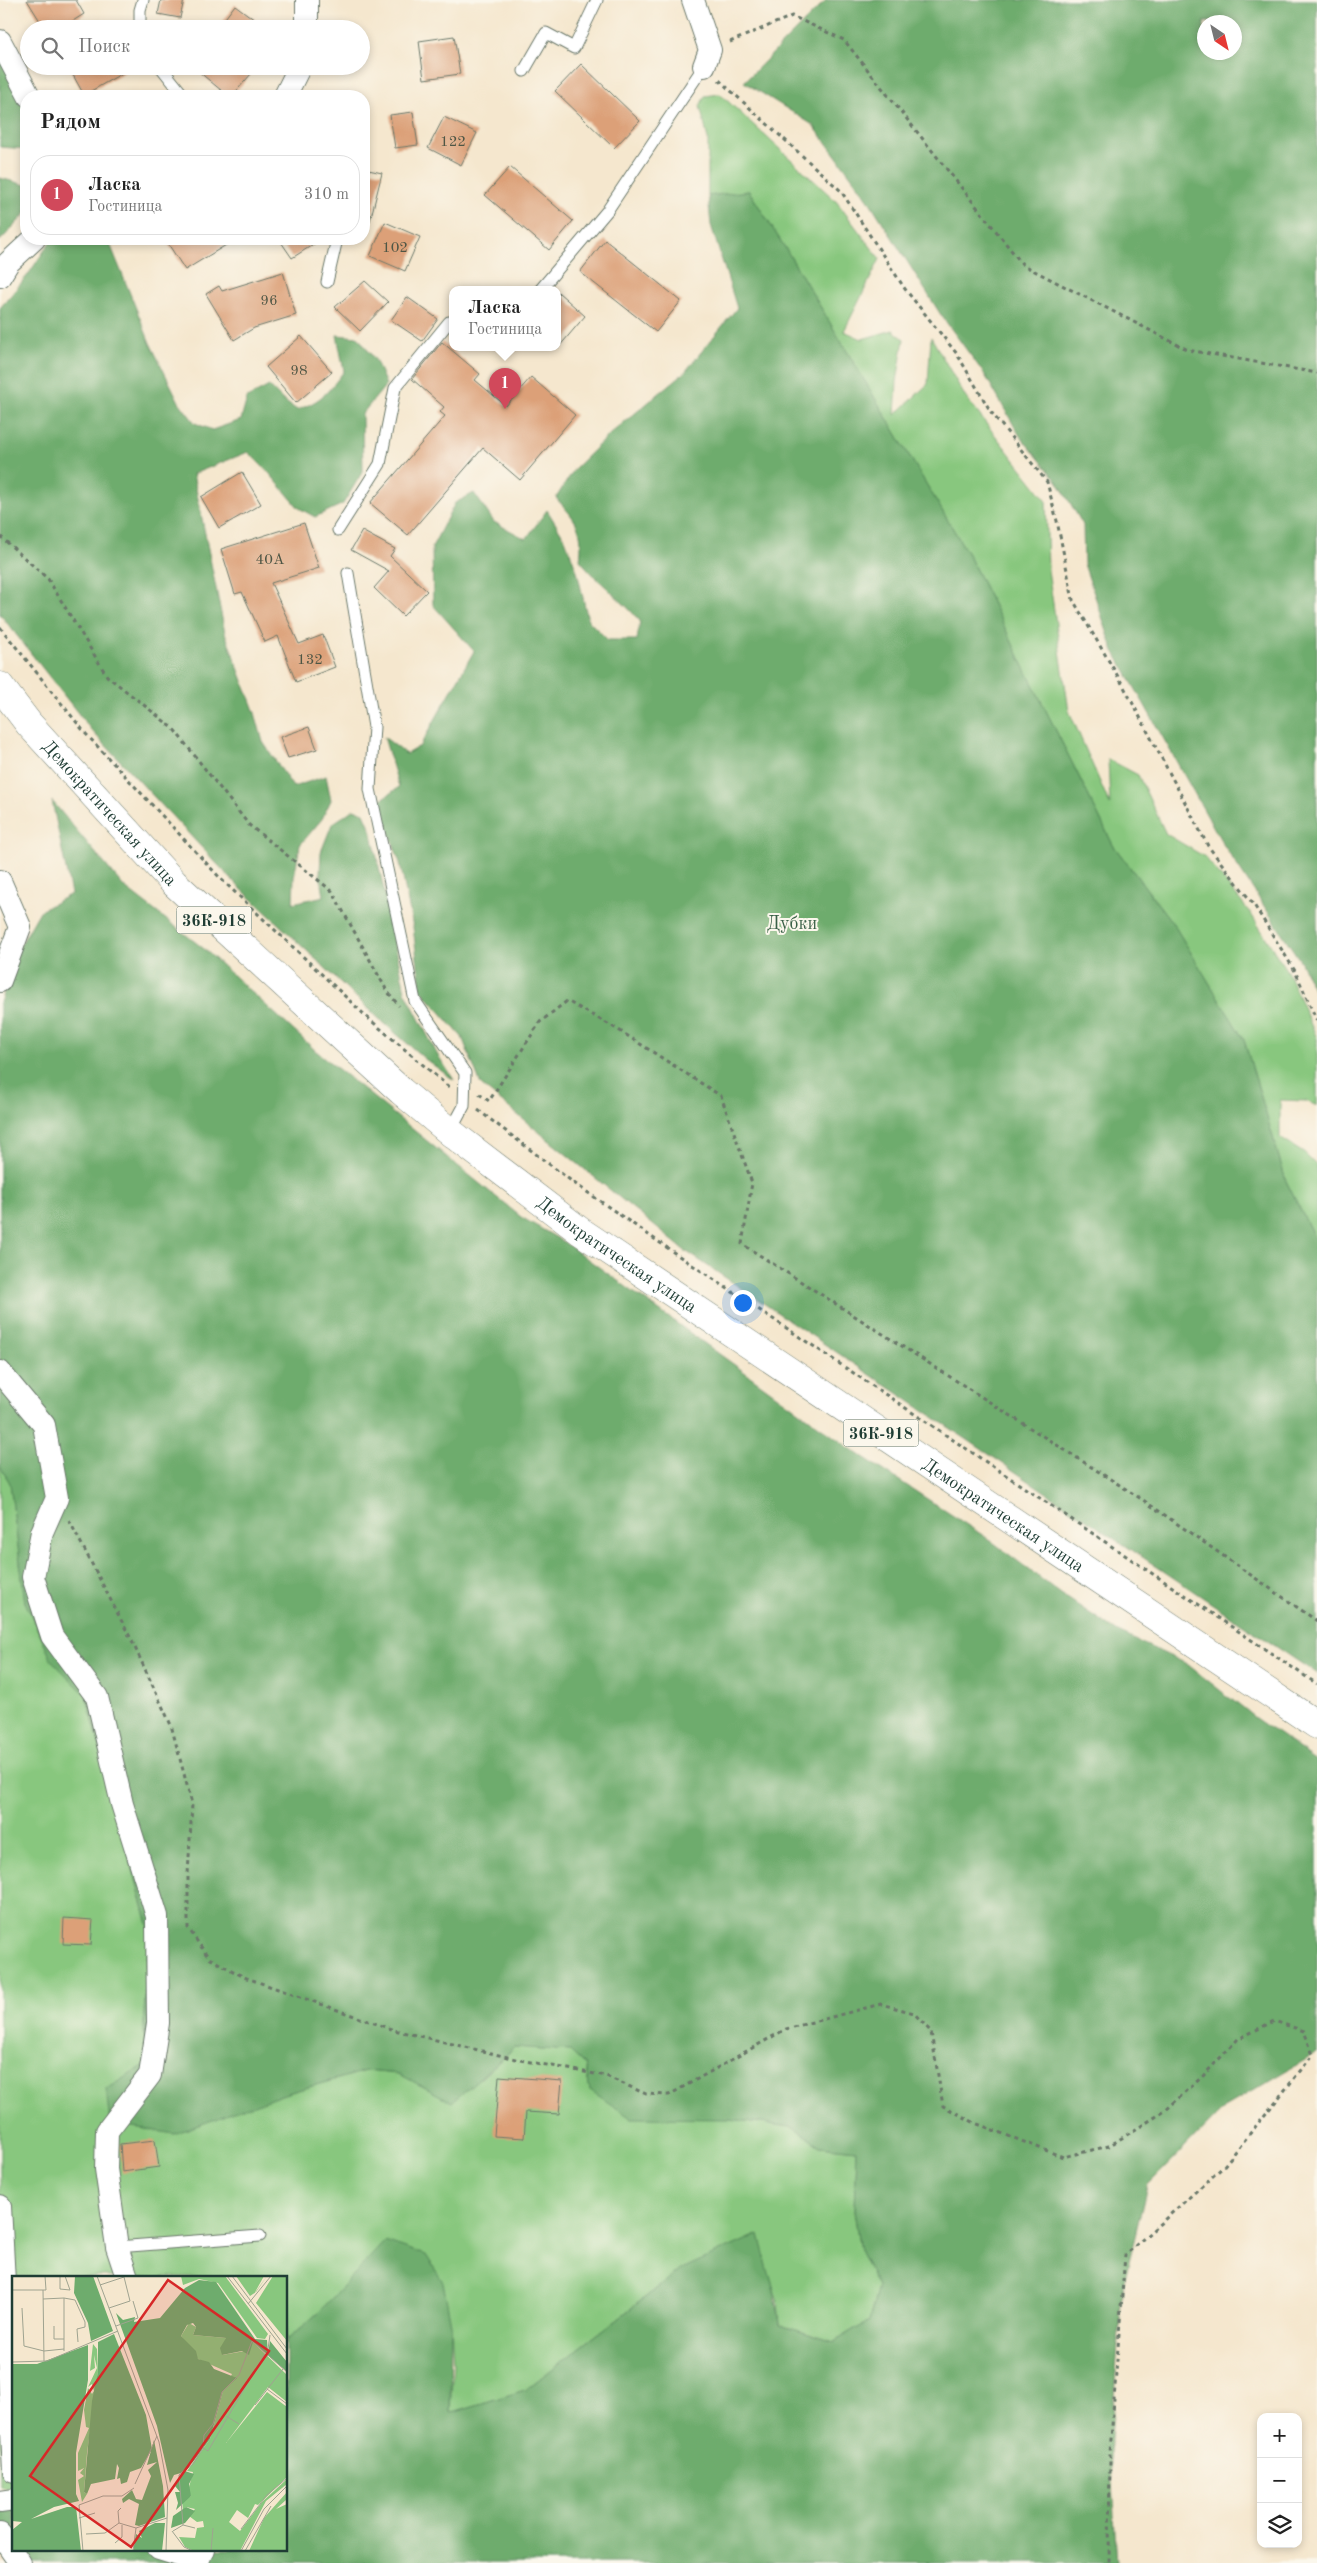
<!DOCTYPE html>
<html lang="ru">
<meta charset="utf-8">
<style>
:root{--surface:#fff;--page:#f6f6f6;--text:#222;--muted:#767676;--line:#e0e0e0;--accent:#d1495b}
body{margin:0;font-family:"Old Standard TT",serif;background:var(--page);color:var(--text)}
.controls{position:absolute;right:15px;bottom:15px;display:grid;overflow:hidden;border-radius:10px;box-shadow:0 2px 8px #0003}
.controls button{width:45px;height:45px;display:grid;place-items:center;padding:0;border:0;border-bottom:1px solid var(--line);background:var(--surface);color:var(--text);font:25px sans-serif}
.compass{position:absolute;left:1197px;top:15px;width:45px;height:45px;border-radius:50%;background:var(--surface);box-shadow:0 2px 8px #0003;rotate:145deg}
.you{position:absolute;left:742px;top:1302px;width:18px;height:18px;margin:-12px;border:4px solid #fff;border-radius:50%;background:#1a73e8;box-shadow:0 0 0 8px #1a73e833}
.badge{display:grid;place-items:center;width:32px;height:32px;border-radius:50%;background:var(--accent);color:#fff;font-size:16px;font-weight:700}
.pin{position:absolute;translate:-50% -41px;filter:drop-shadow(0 1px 2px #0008)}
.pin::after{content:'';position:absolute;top:26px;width:18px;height:15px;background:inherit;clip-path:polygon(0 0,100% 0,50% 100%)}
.popup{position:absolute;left:449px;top:286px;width:112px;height:65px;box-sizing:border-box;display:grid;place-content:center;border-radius:10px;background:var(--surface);filter:drop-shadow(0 1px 4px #0005);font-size:16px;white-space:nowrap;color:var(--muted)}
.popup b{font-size:19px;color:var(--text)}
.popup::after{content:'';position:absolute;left:50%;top:100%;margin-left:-10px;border:10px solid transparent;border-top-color:var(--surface)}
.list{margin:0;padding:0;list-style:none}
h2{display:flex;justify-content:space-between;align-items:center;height:65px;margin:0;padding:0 20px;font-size:21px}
h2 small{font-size:16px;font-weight:400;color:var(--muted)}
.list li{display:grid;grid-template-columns:32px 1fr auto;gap:15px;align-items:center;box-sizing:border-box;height:80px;margin:0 10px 10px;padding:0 10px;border:1px solid var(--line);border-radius:20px}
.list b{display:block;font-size:19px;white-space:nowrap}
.list p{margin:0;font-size:16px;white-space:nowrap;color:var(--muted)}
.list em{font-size:16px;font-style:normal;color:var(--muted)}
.icon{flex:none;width:28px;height:28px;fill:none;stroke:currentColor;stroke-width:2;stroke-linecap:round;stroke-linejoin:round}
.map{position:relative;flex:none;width:1317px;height:2563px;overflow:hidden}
.search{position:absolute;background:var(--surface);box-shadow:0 2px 8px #0003;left:20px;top:20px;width:350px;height:55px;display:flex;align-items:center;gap:12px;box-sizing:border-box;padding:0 18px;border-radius:28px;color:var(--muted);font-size:19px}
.panel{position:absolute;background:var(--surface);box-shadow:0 2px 8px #0003;left:20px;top:90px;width:350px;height:155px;border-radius:20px}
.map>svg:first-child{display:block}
.green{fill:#88c77e;stroke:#548259}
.forest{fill:#6eac6d;stroke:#467450;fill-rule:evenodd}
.building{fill:#dca078}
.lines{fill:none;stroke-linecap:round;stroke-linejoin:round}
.lane-casing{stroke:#6a786a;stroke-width:13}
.street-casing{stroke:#6a786a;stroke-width:24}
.primary-casing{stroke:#6a786a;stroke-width:29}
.path{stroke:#6a786a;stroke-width:3;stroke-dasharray:4 4;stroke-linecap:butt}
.lane{stroke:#fff;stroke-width:11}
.street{stroke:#fff;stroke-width:22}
.primary{stroke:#fff;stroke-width:28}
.labels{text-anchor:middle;stroke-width:4;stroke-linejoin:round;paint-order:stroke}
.number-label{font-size:15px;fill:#4e5645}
.shield{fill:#fbf7ec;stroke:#61756b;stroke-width:1}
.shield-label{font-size:16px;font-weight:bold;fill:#1f3d34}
.street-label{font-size:18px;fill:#1f3d34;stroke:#fbf7ec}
.park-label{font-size:18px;fill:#396046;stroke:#fbf7ec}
.inset-road{fill:none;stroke:#9fa390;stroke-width:1}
.view{fill:#d62828;fill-opacity:0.15;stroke:#d62828;stroke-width:2.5}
.inset-edge{fill:none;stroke:#1f3d34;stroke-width:2.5}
</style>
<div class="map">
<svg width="1317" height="2563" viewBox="0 0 1317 2563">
<rect width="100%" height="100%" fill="#fbf7ec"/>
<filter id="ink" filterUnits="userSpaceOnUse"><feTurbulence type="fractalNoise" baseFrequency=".02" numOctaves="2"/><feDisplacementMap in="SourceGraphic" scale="10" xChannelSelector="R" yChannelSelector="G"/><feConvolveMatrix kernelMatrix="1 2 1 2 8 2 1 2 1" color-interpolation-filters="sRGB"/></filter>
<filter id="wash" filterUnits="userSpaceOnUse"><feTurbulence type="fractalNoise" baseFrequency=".0096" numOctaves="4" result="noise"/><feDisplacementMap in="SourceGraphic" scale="20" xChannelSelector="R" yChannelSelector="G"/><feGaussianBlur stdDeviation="1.12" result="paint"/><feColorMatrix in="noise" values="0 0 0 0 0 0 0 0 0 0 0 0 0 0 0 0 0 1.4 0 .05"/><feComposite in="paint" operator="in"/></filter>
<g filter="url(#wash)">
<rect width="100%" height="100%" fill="#f5e7ce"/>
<!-- green -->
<path class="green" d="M720 94 836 201 880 259 844 331 862 339 893 330 904 339 897 381 895 415 928 384 931 337 966 398 1046 500 1048 570 1069 711 1110 805 1108 759 1138 775 1166 834 1205 857 1251 914 1288 973 1317 1038V1106L1306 1101 1280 1100V1138L1305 1154 1317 1166V1243L1286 1181 1244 1040 1174 925 1113 845 968 554 787 251 749 191 708 196V139L700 106 705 96Z
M0 1466 10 1483 25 1602 86 1695 149 1928 144 2015 145 2065 234 2111 287 2093 366 2071 399 2074 424 2085 481 2078 515 2047 570 2051 585 2065 590 2090 730 2119 792 2127 820 2146 856 2150 854 2211 860 2251 878 2287 869 2321 834 2342 780 2325 778 2301 766 2268 759 2235 682 2269 525 2390 450 2413 453 2363 451 2324 319 2312 286 2341V2277H14V2490L0 2486Z"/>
<!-- forest -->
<path class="forest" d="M826 0H1317V998L1301 962 1223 844 1113 649 1084 564 1083 525 1058 482 1020 436 985 375 941 315 866 196 813 125 744 82ZM1204 22H1234V52H1204Z
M0 53 26 105V149L0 147Z
M0 178 26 185V213L0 241Z
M749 191 787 251 968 554 1113 845 1174 925 1244 1040 1286 1181 1317 1243V1674L684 1250 481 1085 462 1037 421 990 413 927 400 863 382 811 381 800 399 787 384 737 406 754 420 746 474 651 433 605 432 547 455 503 474 493 494 522 526 539 547 510 565 539 577 571 588 620 608 640H637L640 621C621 599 598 582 580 560 584 528 576 520 556 498L575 468 610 434 685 372 737 308 711 225 708 196Z
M52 239H108L150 343 179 402 195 423 212 430 241 420 247 398 269 386 284 401 297 410C323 400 328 392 344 371L337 335 358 337 376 361 386 385 362 414 363 471 343 504 315 517 299 508 270 474 248 452 193 474 225 633 255 713 263 742 293 787 326 776 331 800 322 819 300 845 294 877 293 903 324 896 320 873 321 852 332 824 354 809 364 813 371 829 405 991 437 1054 454 1080 425 1059 376 1016 236 884 92 731 0 614V308L28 275Z
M52 801 124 887 203 948 316 1051 521 1217 564 1242 851 1449 990 1540 1061 1594 1118 1632 1187 1664 1255 1718 1317 1761V2053L1225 2107 1147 2186 1122 2291 1110 2451 1117 2563H20L0 2534V2502L14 2500V2549H286V2341L319 2312 385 2241 426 2255 443 2282 451 2324 450 2413 525 2390 682 2269 759 2234C766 2265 777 2294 780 2325L834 2342 869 2321 878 2287 860 2251 854 2211 856 2150 820 2146 792 2127 730 2119 631 2118 590 2090 585 2065 570 2051 515 2047 452 2102 399 2074 366 2071 287 2093 174 2134 110 2123 106 2089 145 2065 144 2015 149 1928 86 1695 52 1661 25 1602 10 1483 0 1466V1003L16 953 40 911 71 894Z"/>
<g id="blocks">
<!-- building -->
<path class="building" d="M27 0H76L84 14 60 29H45Z
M161 0H184L180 18 158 14Z
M235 5 267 29H217Z
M454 36 460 74 424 79 419 41Z
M581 64 640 121 614 148 555 91Z
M68 66H135L84 95Z
M192 66H242L251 74 232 96H228Z
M413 112 418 145 395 148 390 115Z
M444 117 477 133 461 165 428 148Z
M510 167 573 221 549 250 485 195Z
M364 169 382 173 370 221H364Z
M385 222 420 237 405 271 370 256Z
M165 239H236L185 270Z
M279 239H322L292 258Z
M605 240 681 301 656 332 580 272Z
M283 272 296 315 254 328 234 340 206 294 219 286 222 291Z
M365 281 388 302 360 331 335 307Z
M558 292 585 316 558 348Z
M407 297 438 319 422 341 391 320Z
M301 336 332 372 296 403 266 367Z
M442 342 480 374 475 380 506 406 531 377 575 415 520 480 483 448 408 535 370 503 445 416 440 412 444 407 412 379Z
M242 472 261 504 219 528 201 497Z
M304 523 319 568 271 583 299 644 323 635 335 667 296 682 278 636 265 642 242 592 235 594 221 549Z
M362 531 395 549 390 556 427 591 403 616 374 588 389 571 351 550Z
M309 727 317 749 288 758 280 737Z
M64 1918 93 1920 91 1945 63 1944Z
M499 2076 562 2081 559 2114 526 2112 524 2138 494 2136Z
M155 2140 159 2167 122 2172 120 2144Z"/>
</g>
</g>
<g filter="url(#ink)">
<use href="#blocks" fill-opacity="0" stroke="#6a786a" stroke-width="1"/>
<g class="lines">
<!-- lane casing -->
<g class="lane-casing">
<path id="lane" d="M140 29V10L143 0
M160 66 184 96
M524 71 546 33 574 48 597 0
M327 282 337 239
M540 290 607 211 704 66
M338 530 380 464 395 388 449 322 452 323
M348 573 374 727 370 789 415 1001 465 1073 464 1106 450 1132
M117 2247 260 2236"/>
</g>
<!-- street casing -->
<g class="street-casing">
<path id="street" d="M693 0 710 50 704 66
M307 29V0
M0 41 29 96
M285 96 300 66
M0 276 8 263 34 239
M0 881 20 927 0 981
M0 1372 44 1425 57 1498 42 1532 33 1577 52 1636 97 1697 122 1804 157 1916 158 2023 150 2075 107 2131 106 2169 117 2247 127 2277
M0 2206 14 2471
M0 2502 14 2500
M0 2534 20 2563
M159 2549 198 2561 203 2549"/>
</g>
<!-- primary casing -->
<g class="primary-casing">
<g id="primary">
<path id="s1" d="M0 686 29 724 174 883 401 1091 450 1132 580 1231 1317 1725"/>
</g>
</g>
<!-- path -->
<path class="path" d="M730 42 792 16 844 40 1023 265 1188 350 1317 373
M719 80 841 191 905 289 957 354 991 412 1047 482 1057 521 1073 600 1123 685 1208 846 1254 905 1295 971 1317 1021
M0 536 48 579 107 676 173 728 249 825 332 891 387 991 399 1006
M0 627 86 734 222 880 368 1018 449 1087
M479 1094 489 1101 540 1022 567 1001 617 1029 721 1096 752 1183 742 1244 1143 1500 1317 1621
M478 1110 574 1183 679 1256 1317 1684
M69 1520 131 1639 171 1725 192 1804 188 1875V1928L209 1958 244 1977 394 2030 520 2060 606 2076 646 2094 669 2095 786 2029 881 2004 914 2013 931 2032 943 2106 975 2123 1063 2157 1109 2146 1165 2111 1203 2076 1238 2039 1274 2021 1304 2031 1313 2055 1223 2167 1125 2255 1110 2452 1109 2563"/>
<!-- lane -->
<use href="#lane" class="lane"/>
<!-- street -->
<use href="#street" class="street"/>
<!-- primary -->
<use href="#primary" class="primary"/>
</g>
</g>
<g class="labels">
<!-- number labels -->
<g class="number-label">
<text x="453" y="146">122</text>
<text x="395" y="252">102</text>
<text x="269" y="305">96</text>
<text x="299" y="375">98</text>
<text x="270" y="564">40А</text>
<text x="310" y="664">132</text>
</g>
<!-- shield labels -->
<g class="shield">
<rect x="176.5" y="906.5" width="75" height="27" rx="4"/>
<rect x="843.5" y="1419.5" width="75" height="27" rx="4"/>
</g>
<g class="shield-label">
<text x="214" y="926">36К-918</text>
<text x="881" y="1439">36К-918</text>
</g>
<!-- street labels -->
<g class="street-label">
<text dy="6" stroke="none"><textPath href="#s1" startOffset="168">Демократическая улица</textPath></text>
<text dy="6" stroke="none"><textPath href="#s1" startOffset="842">Демократическая улица</textPath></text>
<text dy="6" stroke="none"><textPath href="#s1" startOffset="1308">Демократическая улица</textPath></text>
</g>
<!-- park labels -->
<g class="park-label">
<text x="792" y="929">Дубки</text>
</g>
</g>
<!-- overview -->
<g transform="translate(12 2276)">
<rect width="275" height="275" fill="#f5e7ce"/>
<path d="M169 0H213L256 58 253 63 245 62 206 7 187 3 171 9ZM224 0H252L242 18 255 0 244 16 238 20ZM261 0H275V65L244 27ZM177 47 184 51 181 59 214 62 210 79 233 75 241 66 275 99V126L256 111 214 167 255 116 275 131V201L246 229 243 228 236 242 225 234 217 246 228 255 250 226 275 203V208L254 225 228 275H182L173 271 167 261 183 262 185 252 192 251 191 245 185 246 177 240 183 233 174 231 171 234 170 225 179 220 176 215 181 196 175 195 198 163 211 115 220 98 186 83 169 60ZM81 68 85 73 86 96 75 177 72 216 75 218 70 226 66 204 72 200 68 197 72 192 66 195V177L77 152 74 151 72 134 76 112 80 118 82 115 80 108 76 111 85 92 82 79 83 92 78 95ZM275 216 274 224 264 233 275 228V275H237L252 242Z" fill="#88c77e"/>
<path d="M63 0H81L101 55 79 65 76 47 62 17ZM187 4 204 6 243 63 255 64 256 78 258 65 275 86V96L241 66 237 79 230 75 210 79 208 72 214 62 181 59 184 51 181 47 175 49 169 60 184 75 186 83 197 86 202 93 225 102 211 115 198 163 181 186 169 197 162 199 158 207 145 150 104 37 111 44 123 41 122 46 148 42 173 12ZM102 58 134 139 140 173 129 192 118 196 115 206 109 208 108 202 105 203 107 192 105 188 103 203 79 208 75 218 72 216 80 125 86 96V66ZM76 69V104L64 177V218L67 225 42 231 19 243 55 231H64L69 275H0V254L10 246 0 245V88H25ZM142 164 151 210 153 241 127 250 123 249 127 228 117 223 111 227 110 223 120 214 124 223 130 224 139 200 136 194 145 186 135 189ZM173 195 182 198 177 208 179 220 164 234 166 227 163 216H168L163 210ZM174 231 183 235 173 247 159 252 161 240ZM143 247H153L150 275H121L124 258 130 262 127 255Z" fill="#6eac6d"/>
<path class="inset-road" d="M48 0V13L58 14 53 0M85 0 147 166 156 214 154 275M215 0 275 78M220 0 275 73M88 9 112 1 118 25 97 32M0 14H34L33 0M31 14 32 85M52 22 63 24 73 46V51L65 53 66 66M31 23 52 22V75M236 28 259 0M10 32 12 70 32 75 52 73M42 50V63H52M104 50 126 42 121 25M255 80 258 59M0 86 35 85 106 55M255 113 275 128M243 129 271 93M214 140 227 148M191 172 192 159 201 148 210 116 227 99 240 65 275 96M123 208 145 160M67 242 83 237M107 247 106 235 109 232M171 249 167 199 181 188 191 172 196 175 252 79M229 253 255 219 275 202M160 255 172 271 181 275M161 255 171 249 183 252M74 258 93 257 107 247 124 252 155 242M103 267 110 261V249M71 275 67 229 91 220H110L122 212M121 275 124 252M199 275 201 252M229 275 252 233 275 210M233 275 259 230"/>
<path class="view" d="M156 4 257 75 119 271 18 200Z"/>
<rect width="275" height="275" class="inset-edge"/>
</g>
</svg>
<div class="controls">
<button>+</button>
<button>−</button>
<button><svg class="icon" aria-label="layers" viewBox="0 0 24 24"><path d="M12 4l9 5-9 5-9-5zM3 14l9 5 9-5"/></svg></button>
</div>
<svg class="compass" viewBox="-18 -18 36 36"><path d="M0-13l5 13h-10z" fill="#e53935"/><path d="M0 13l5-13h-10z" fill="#767676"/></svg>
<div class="you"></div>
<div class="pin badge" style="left:505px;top:409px">1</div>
<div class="popup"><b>Ласка</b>Гостиница</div>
<div class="search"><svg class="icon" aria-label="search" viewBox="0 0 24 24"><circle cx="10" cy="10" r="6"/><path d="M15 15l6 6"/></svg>Поиск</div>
<section class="panel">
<h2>Рядом<small></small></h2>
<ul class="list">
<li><span class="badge">1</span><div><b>Ласка</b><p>Гостиница</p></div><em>310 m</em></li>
</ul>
</section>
</div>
